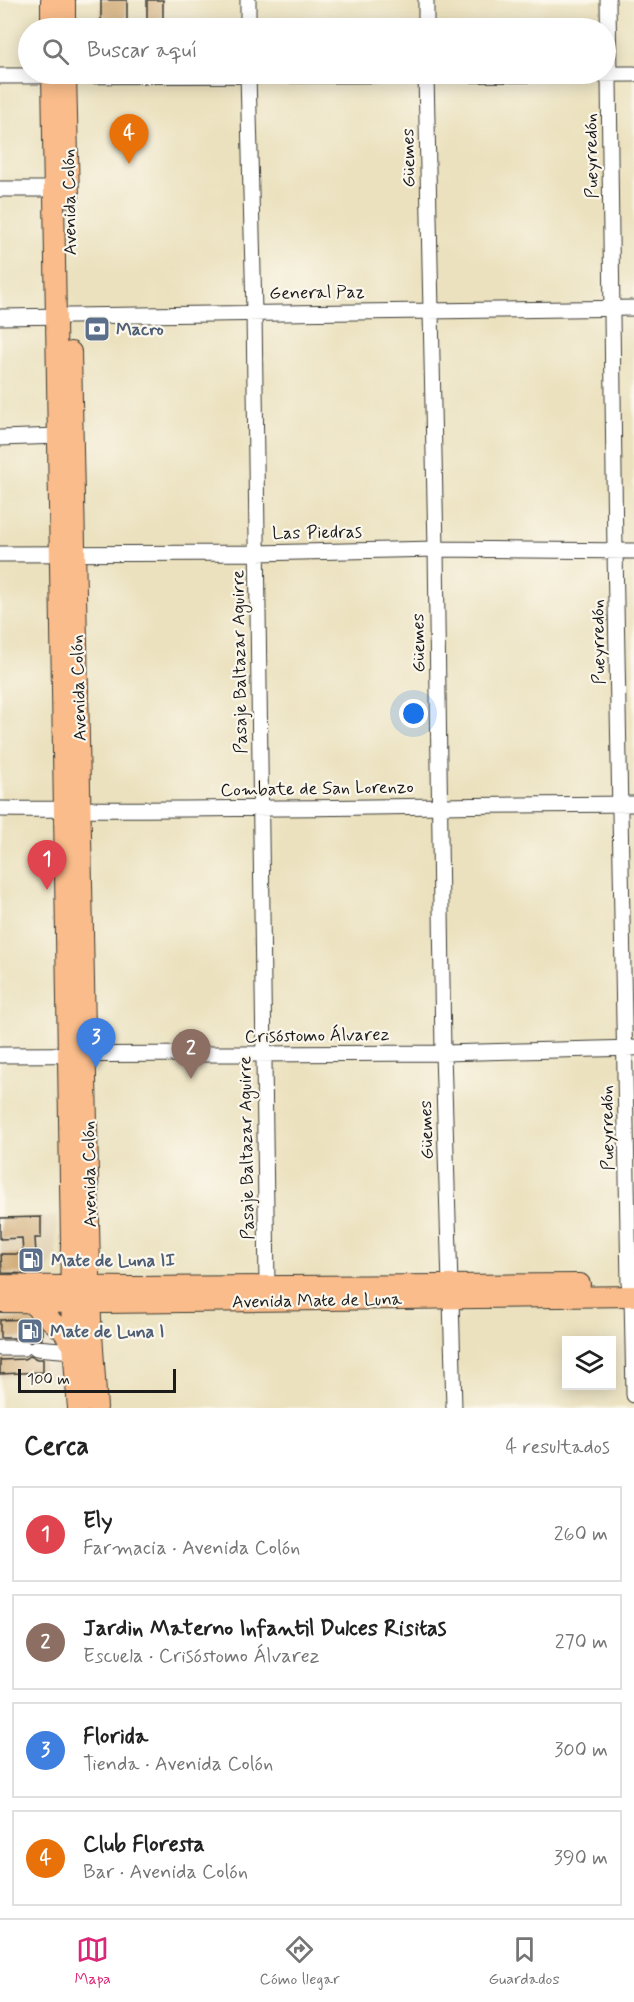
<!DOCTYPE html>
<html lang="es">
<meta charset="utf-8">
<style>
:root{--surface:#fff;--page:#f6f6f6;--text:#222;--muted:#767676;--line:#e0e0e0;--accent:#db2777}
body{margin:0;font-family:Mynerve,sans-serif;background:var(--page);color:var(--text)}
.controls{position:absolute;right:18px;bottom:18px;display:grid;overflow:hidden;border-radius:0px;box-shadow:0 3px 15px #0003}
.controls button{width:54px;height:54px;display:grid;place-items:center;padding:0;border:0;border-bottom:2px solid var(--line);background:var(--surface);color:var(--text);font:30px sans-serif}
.scale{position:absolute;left:18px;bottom:15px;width:158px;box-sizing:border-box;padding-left:6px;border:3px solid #1c1c1c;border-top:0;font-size:16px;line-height:21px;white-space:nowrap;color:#1c1c1c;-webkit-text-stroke:4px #fbf7ec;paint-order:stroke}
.you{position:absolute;left:414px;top:714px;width:21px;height:21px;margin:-15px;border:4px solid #fff;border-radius:50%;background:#1a73e8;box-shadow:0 0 0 9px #1a73e833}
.badge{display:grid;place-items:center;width:39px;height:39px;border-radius:50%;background:var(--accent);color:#fff;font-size:20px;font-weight:700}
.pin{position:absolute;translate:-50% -50px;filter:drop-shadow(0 2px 3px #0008)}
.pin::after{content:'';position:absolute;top:32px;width:21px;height:18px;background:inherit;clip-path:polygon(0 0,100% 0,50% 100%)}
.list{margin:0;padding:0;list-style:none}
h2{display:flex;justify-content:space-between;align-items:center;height:78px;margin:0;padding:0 24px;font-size:26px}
h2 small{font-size:20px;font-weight:400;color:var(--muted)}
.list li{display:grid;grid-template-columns:39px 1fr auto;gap:18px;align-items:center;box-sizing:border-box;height:96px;margin:0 12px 12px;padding:0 12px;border:2px solid var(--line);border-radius:0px}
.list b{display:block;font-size:22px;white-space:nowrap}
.list p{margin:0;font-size:20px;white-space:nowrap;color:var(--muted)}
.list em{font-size:20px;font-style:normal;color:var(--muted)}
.icon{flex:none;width:33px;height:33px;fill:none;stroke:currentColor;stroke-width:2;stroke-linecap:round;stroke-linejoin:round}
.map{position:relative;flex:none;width:634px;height:1408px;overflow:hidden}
.search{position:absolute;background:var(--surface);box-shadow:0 3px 15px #0003;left:18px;right:18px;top:18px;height:66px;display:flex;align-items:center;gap:15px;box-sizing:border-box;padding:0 21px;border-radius:33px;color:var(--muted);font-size:22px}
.sheet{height:510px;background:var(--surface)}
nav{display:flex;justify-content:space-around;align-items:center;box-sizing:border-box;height:84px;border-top:2px solid var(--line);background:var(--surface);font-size:16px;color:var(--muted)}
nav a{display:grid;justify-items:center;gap:3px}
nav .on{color:var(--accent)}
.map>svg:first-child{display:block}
.built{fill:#e1d1b4}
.building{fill:#d2ac77}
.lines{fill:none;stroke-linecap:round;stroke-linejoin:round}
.minor-casing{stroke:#3b3a34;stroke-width:17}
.major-casing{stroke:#3b3a34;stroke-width:22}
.minor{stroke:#fff;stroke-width:15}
.major{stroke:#f9bc8a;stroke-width:20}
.labels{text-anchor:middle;stroke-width:4.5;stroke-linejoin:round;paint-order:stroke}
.street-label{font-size:18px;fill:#1c1c1c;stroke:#fbf7ec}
.service-label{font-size:18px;font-weight:bold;fill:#4e5e75;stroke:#fbf7ec;text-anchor:start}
</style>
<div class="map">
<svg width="634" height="1408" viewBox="0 0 634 1408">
<rect width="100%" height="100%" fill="#fbf7ec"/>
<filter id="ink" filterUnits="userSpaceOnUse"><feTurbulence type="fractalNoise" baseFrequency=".0167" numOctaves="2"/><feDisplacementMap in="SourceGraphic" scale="12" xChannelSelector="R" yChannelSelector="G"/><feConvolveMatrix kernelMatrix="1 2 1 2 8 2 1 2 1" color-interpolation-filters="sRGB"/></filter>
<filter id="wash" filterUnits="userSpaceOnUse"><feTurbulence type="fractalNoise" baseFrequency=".008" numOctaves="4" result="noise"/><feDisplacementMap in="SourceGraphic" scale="24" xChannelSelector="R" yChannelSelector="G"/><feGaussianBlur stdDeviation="1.35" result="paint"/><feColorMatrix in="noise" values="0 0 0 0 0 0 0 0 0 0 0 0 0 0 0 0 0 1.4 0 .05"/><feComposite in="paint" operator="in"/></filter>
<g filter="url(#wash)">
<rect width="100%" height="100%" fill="#ebe1be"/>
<!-- built -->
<path class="built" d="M0 1217H56V1258L38 1281 0 1280Z
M43 1315 60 1340 62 1376 0 1378V1316Z"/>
<g id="blocks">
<!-- building -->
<path class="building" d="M101 0H127V28H101Z
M147 0H163V28H147Z
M41 1217V1238H35L36 1255H40L41 1274 2 1273 1 1254H23L22 1238 0 1239V1218Z
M30 1319 42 1329V1339L30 1341 24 1338H0V1320Z
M30 1356 37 1359H43V1372L0 1374V1360L24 1359Z"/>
</g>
</g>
<g filter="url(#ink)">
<use href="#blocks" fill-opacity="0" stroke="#3b3a34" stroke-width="1.5"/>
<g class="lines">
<!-- minor casing -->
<g class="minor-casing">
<path id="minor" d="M426 0V28
M608 0 615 551 629 1283
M248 28V0
M248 74 254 312 267 1285
M426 74 436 549 443 1053 450 1285
M0 76 634 74
M0 189H55
M0 317 634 308
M0 438 59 436
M0 554 256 553 436 549 634 551
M0 809C211 811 423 805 634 804
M0 1055 443 1053 634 1048
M632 1296 634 1395
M451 1299 454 1408
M0 1348H24
M36 1348 73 1351"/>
</g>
<!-- major casing -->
<g class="major-casing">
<path id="major" d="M51 0V28
M65 0V28
M52 74 71 1244C69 1299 73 1353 78 1408
M66 74 69 197
M71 352 91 1319 97 1408
M0 1285 130 1287 580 1284
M28 1301 63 1331 72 1344
M0 1302 104 1303 634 1296"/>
</g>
<!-- minor -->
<use href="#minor" class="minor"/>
<!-- major -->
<use href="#major" class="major"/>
</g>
</g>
<!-- icons -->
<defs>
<g id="bank-square" transform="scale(1.35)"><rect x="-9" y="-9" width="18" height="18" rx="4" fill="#5c6f8a" stroke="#fbf7ec"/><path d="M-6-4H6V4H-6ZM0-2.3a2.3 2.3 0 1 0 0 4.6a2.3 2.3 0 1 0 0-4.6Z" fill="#fff"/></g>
<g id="fuel-square" transform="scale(1.35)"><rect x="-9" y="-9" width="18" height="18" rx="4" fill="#5c6f8a" stroke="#fbf7ec"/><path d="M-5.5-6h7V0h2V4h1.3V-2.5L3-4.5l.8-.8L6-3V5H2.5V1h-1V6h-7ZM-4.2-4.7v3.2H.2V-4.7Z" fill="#fff"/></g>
</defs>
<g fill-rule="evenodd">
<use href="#bank-square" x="97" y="329"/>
<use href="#fuel-square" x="31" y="1260"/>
<use href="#fuel-square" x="30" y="1331"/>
</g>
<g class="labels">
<!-- street labels -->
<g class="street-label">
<text transform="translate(591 156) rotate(-91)" y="6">Pueyrredón</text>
<text transform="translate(408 158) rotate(-91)" y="6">Güemes</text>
<text transform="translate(69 202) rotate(-91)" y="6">Avenida Colón</text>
<text transform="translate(317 292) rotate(-1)" y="6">General Paz</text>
<text transform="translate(317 532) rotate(-1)" y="6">Las Piedras</text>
<text transform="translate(598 642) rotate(-91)" y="6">Pueyrredón</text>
<text transform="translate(418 643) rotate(-91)" y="6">Güemes</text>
<text transform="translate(239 662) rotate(-91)" y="6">Pasaje Baltazar Aguirre</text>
<text transform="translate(78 688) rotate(-92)" y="6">Avenida Colón</text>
<text transform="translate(317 788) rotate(-1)" y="6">Combate de San Lorenzo</text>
<text transform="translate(317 1035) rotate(-1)" y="6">Crisóstomo Álvarez</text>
<text transform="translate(607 1128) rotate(-91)" y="6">Pueyrredón</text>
<text transform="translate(426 1130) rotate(-92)" y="6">Güemes</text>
<text transform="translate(246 1148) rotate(-91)" y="6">Pasaje Baltazar Aguirre</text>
<text transform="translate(89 1174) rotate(-91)" y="6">Avenida Colón</text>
<text transform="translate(317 1300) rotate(-1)" y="6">Avenida Mate de Luna</text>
</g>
<!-- service labels -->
<g class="service-label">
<text x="116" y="335">Macro</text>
<text x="51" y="1266">Mate de Luna II</text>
<text x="50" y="1337">Mate de Luna I</text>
</g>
</g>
</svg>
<div class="controls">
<button><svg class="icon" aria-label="layers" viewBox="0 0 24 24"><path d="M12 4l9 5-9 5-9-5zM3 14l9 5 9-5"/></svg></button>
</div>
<div class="scale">100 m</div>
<div class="you"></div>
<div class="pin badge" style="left:47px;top:890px;background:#e0444e">1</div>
<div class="pin badge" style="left:191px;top:1079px;background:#8d6e63">2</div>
<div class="pin badge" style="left:96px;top:1068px;background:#3f7fe0">3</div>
<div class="pin badge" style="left:129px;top:164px;background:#e8710a">4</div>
<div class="search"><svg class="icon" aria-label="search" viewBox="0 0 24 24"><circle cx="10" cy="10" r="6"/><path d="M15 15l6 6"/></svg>Buscar aquí</div>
</div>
<section class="sheet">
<h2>Cerca<small>4 resultados</small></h2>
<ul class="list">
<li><span class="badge" style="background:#e0444e">1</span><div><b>Ely</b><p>Farmacia · Avenida Colón</p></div><em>260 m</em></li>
<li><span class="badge" style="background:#8d6e63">2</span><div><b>Jardin Materno Infantil Dulces Risitas</b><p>Escuela · Crisóstomo Álvarez</p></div><em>270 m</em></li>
<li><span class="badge" style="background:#3f7fe0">3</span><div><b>Florida</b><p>Tienda · Avenida Colón</p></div><em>300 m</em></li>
<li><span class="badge" style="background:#e8710a">4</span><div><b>Club Floresta</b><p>Bar · Avenida Colón</p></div><em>390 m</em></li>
</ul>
</section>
<nav>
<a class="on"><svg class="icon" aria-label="map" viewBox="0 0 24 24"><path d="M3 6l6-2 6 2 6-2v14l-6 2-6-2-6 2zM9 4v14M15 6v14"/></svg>Mapa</a>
<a><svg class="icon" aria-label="directions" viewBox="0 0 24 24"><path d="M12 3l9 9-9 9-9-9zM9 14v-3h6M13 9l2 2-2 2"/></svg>Cómo llegar</a>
<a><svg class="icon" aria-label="saved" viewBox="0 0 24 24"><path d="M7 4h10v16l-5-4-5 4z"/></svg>Guardados</a>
</nav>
